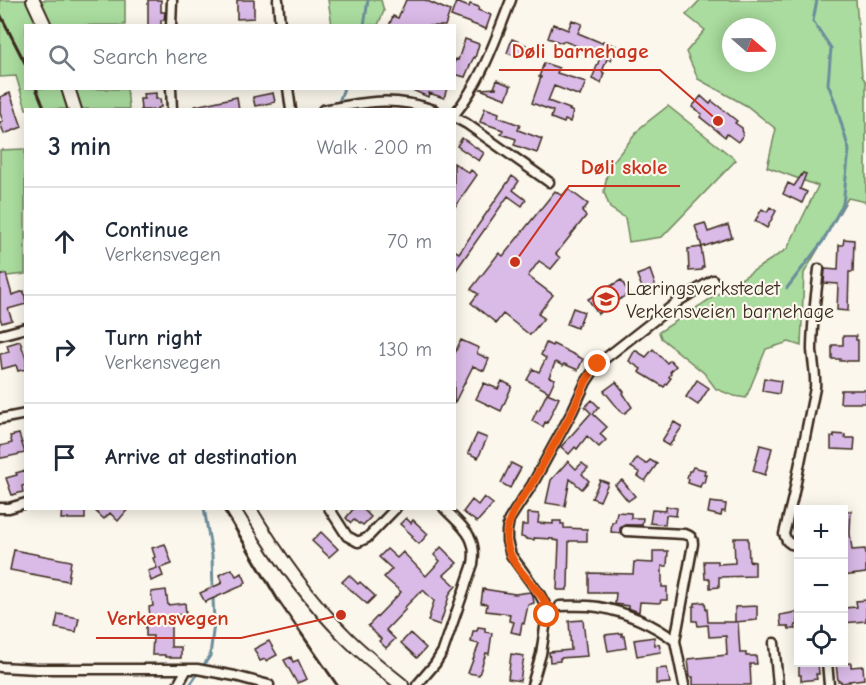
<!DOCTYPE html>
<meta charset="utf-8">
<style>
:root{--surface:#fff;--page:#f6f6f7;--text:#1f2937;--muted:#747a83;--line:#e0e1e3}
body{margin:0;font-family:"Comic Neue",sans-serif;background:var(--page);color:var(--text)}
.controls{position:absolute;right:18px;bottom:18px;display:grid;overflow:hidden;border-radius:0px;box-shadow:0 3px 15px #0003}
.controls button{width:54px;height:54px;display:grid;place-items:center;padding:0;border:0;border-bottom:2px solid var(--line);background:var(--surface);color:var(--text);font:30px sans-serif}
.compass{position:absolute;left:722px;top:18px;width:54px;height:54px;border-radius:50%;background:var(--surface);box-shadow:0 3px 15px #0003;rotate:110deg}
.stop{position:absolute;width:18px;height:18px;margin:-14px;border:4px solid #ea580c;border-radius:50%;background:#fff}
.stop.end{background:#ea580c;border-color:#fff;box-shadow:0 2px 6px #0008}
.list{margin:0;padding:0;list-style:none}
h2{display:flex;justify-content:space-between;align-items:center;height:78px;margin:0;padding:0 24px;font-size:26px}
h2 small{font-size:20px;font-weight:400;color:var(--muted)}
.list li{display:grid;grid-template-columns:39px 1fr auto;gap:18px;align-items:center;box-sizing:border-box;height:108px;padding:0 24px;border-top:2px solid var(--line)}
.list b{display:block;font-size:22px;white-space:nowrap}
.list p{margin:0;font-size:20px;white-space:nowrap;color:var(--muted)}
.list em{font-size:20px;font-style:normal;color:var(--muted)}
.icon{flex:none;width:33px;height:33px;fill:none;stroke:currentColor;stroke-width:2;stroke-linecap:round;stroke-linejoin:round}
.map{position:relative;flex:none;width:866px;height:685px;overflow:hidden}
.search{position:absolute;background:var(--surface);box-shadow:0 3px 15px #0003;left:24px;top:24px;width:432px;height:66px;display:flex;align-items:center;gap:15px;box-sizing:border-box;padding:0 21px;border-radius:0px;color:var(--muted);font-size:22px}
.panel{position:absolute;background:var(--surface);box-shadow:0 3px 15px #0003;left:24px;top:108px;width:432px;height:402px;border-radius:0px}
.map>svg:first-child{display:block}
.green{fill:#a9dc9e;stroke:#72835e;stroke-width:1.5;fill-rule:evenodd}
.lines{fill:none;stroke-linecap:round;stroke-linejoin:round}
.stream{stroke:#6c8d9b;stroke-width:3}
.building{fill:#dabae7;stroke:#3b2a1e;stroke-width:1.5}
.minor-casing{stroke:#3b2a1e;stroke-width:13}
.secondary-casing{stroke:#3b2a1e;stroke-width:16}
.minor{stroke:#fbf7ec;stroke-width:8}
.secondary{stroke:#fbf7ec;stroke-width:12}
.rail{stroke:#3b2a1e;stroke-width:3}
.route{stroke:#ea580c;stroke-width:8}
.labels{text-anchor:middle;stroke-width:4.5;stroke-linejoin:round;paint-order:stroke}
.poi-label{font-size:20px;fill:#3b2a1e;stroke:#fbf7ec;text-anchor:start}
.leader{fill:none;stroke:#c8321e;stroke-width:2}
.callout-dot{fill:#c8321e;stroke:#fbf7ec;stroke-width:2}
.callout-label{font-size:21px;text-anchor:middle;font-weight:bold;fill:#c8321e;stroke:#fbf7ec;stroke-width:4.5;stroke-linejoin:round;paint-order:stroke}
</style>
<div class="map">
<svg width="866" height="685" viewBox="0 0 866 685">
<rect width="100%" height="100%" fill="#fbf7ec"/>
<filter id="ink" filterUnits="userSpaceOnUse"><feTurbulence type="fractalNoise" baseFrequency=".0167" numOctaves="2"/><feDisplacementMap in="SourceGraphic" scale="12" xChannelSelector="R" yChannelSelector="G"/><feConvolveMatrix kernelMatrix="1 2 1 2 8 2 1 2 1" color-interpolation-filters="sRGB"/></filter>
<g filter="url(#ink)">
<!-- green -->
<path class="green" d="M0 0H125V25L26 26V88L127 89 129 109H26L16 76 0 77Z
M328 0H381L384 11 378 25H332Z
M700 0H856L862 76 866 82V202L848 198 804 273 801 346 789 342 766 349 746 398 734 396 716 389 704 373 661 338 659 332 787 249 818 186 767 167 776 129 747 106 698 79 686 52 705 30 686 15ZM731 27H767V63H731Z
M668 106 736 160 662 237 629 242 625 218 610 208 604 192 608 168 641 127Z
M25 149V274L7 276 0 274V150Z"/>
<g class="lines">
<!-- stream -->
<path class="stream" d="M364 26 368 0
M338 105 344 88
M787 288 823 241 843 204 849 150 835 102 828 84 831 48 813 21 817 0
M204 508 212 555 213 591
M190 685 210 656 214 623 213 597"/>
</g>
<!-- building -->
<path class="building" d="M148 0H161V12H165L164 20H161V26H148Z
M237 0H254V18L237 19Z
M406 0H425L450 11 445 26H389L393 16 398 18Z
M456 2 469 7 470 4 479 7 478 10 491 15 486 29 451 16Z
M572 20 582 24 578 33 602 43 603 41 616 46 611 60 607 59 602 72 604 73 601 83 592 79 600 58 576 49 577 46 564 41 562 43 548 38 553 24 568 30Z
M465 39 479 44 475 58 474 57 471 63 465 77 454 74V63L456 59 458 60Z
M512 39 526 45 521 58 507 53Z
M544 63 559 68 557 73 586 82 580 96 554 86 548 101 570 109 569 110 573 112 570 122 565 120 564 123 551 118 553 111 532 103 541 77H539Z
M497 80 511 86 506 99 480 89 497 88H494Z
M408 88H447L444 98 429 93 428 97Z
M10 93 22 127 4 134 0 122 3 121 0 113V97Z
M156 93V99H160L161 107 158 108V110H141L140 99H144L143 94Z
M273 93 275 102 255 106 253 97Z
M701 96 710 104 712 101 737 121 735 123 742 128 743 135 738 142 727 134 725 137 700 117 702 114 692 107Z
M237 97 239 110H195V106Z
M485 108 499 113 498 117 520 125 518 130 542 139 537 153 514 145 516 139 501 134 503 130 480 122Z
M462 138 484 153 479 161 457 146Z
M454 163 469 173 471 170 477 175 454 208Z
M803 173 806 174 800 189 807 192 802 203 783 194 788 183 794 186Z
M512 176 519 181 513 190 526 200 522 206 508 196 454 273V250L459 253Z
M568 189 588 204 582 212 586 216 556 254 560 258 551 269 539 261 528 276 553 295 538 314 544 318 530 335 503 314 496 323 471 303 478 294 471 289 499 253 503 256 555 191 562 196Z
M770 207 776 211 767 228 755 221 762 209 767 212Z
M705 223 708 232 728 225 732 237 702 247 695 226Z
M844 239 854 240 853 272H849L848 311 837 310 838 284 824 283 825 269 838 270 839 245H843Z
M701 247 704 267H702V270L689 271 688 249Z
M650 270 657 290 645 295 637 275Z
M6 274 12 295 24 291 26 304 8 309 12 320 2 323 0 318V276Z
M621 280 629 293 598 314 588 299Z
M573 308 584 312 579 325H578L577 328 567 324Z
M843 336H856V340H858V361H840V359H832V345H843Z
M461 340 479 348 477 352 478 354 489 359 484 371 473 366 454 404V355Z
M20 341 26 359V369L18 371 16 365 2 369 0 354 9 352 7 345Z
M546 343 552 346 553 344 583 359 578 370 564 364 563 366 556 362 555 363 549 377 555 379 549 392 527 380 533 369 539 372 546 358 541 355Z
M653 349 667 363 670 360 676 366 670 372 671 373 669 377 671 378 664 387 639 372 641 369 629 361 635 350 646 357Z
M764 378 781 381 779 394 762 391Z
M697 380 709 388 698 405 686 397Z
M502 381 512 386 501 411 476 399 484 383 498 389Z
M616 382 624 392 623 393 632 407 625 413H622L604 391Z
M841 390H866V403H840Z
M547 393 559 398 547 423 545 422 543 427 532 421 537 410H539Z
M592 400 599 407 593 414 607 427 600 434 606 440 599 447 587 436 577 449 575 447 569 454 561 447 591 413 585 407Z
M674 422 682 427 669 446 662 442 663 439Z
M19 434 25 453 2 458H0V446L12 443 10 436Z
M477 434 487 438 478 458 468 453Z
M834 434 845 435V438H855L854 450 831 449V437H834Z
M760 445 772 448 765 475 753 471Z
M637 458 646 464 650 460 657 464 645 481 638 476 640 473 631 467Z
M568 461 576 469 582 463 588 468 582 474 589 481 582 489 570 479 565 506 546 503 551 480Z
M511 463 521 468 510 488 501 483Z
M693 467 705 470 704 475H706L704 483 702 482 700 487 688 483 689 479 687 478 689 471H691Z
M26 470V485L22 486 23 492 12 495 6 478 17 475 16 473Z
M600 480 608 483 600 501 592 498Z
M622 480 635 496 628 501 615 485Z
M484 497 493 504 477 522 463 512 472 500 478 505Z
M710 502 726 504 725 512 722 511 721 516 708 513Z
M666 506 677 508 676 516 666 515 665 525 650 523 652 510 666 511Z
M62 508H85V519H61Z
M92 508H129L118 521 110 513 104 519Z
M354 508H362L371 517 363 525 360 523 359 524 354 520 351 523 346 518Z
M843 511H851L850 533 852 550 865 549 866 553V573L843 576Z
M617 512 631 513V518H643L642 525H624L620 528V533L611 532 612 522H615Z
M528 513 539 514 538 523 553 524V521H561V524H564V528L587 529V541H569L568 587 567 588V590H557L559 541 553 540V539L534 538V540L526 539V538L521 537 522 525H528Z
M406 518 411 523 413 520 428 534 419 544 411 537 413 536 400 524Z
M321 532 338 549 329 557 312 541Z
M734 538H748L749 561 755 562V576L719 577V587L710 588V579H705L704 561H718V564L735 563Z
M165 544 172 564 160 568 163 576 151 581 148 571 157 568 153 558 155 557 152 548Z
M441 547 457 563 444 575 456 586 450 593 440 625 428 621 434 601 423 590 421 593 420 592 404 608 406 609 386 630 395 639 386 648 379 641 381 639 368 626 401 592 384 577 392 569 379 557 387 549 397 558 403 552 426 576 440 561 434 555Z
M14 550 71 561 68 581 10 570Z
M653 551H668L667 566H662V587H667V600H661L660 603 640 602 639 612 636 611 628 608V606L615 604 616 593H589V573L633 574 634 562 653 563Z
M232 569 236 576 242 573 246 582 243 584 244 585 205 602 200 593 222 583 219 575Z
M349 575 358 584 360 582 375 596 367 604 342 582Z
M483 589 515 594 530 592 533 597 534 603 528 605 524 624 522 623 520 634 511 632 514 622 509 621 510 614 486 611 487 604 481 603Z
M166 590 168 605 185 603 186 614 177 615 178 619H171V647H181V658H170V657H165V655H152L153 636H146V625H151L149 607 153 606 151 592Z
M866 600V621L843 623V608L857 607 856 601Z
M705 602 706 609H707L708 622H738L740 653H746V656H756L757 664H750L751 685H693V677H690L688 659 727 655 726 636 709 637 708 625 698 626 697 621H693V606H695V603Z
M757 606V620L735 622V607Z
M797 612 798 625H795L796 629H789L788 626H781L780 615Z
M58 614 79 618 76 632 55 628Z
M583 620 587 656 560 658V661L550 662 549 652 571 650 569 621Z
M478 627 485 628V632L492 633 489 654 486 653 479 675 468 673 479 644 471 642 473 631H477Z
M410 633 426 648 417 658 401 643Z
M622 633V636H624L626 648 608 651 605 635Z
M654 637 655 645 659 644 661 652 637 656 634 640Z
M269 641 277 655 266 661 265 659 260 661 254 649Z
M511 654 524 656 520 681 508 679Z
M291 657 293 662 298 660 307 679 297 683 284 660Z
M799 663H818L819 674H816L817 679 801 681V675H799Z
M851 663V667L863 666 864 679 849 681 850 682 841 683V681H838L836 664Z
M667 668 670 683 656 684V669Z"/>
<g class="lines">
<!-- minor casing -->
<g class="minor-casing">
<path id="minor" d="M278 0 280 26
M171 26 172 0
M171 88 172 110
M288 88 291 110
M323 110C364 102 393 96 434 110
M454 115C482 80 495 41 511 0
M454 117 467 124 549 182
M0 335 26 328
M0 419 26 414
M0 508H9L26 503
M329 508 347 536 358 542 367 538 396 508
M626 531 684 534C690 535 693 537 693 544L675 641 684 685
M798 545 791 544 787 541 784 534 793 497 815 388C816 375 813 363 812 350 812 323 816 296 819 269
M560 606C573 606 585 605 598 607 623 611 656 625 675 641
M774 643 778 685
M827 662 829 685
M0 667 37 669H197L235 676 269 685
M178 685 187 669
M417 685 435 664 443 651 473 564C478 536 462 527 444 508
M532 685 541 654 547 614 546 606 540 595 511 555 507 541V531L509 520 516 509 532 485 572 412 586 382 598 364 680 300 713 280"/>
</g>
<!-- secondary casing -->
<g class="secondary-casing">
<path id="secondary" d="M33 0 45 26
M68 88 75 110
M249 508C276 553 306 597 343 634 361 653 382 669 402 685"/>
</g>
<!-- minor -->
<use href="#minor" class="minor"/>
<!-- secondary -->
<use href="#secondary" class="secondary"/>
<!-- rail -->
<path class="rail" d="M0 14 26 65
M36 88 45 110
M223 508 278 600 337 685"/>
</g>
</g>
<g class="lines" filter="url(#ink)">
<!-- route -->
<path class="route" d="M547 615 546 606 544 600C532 582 510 565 507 543 506 535 507 527 510 520 515 506 526 494 534 481 546 458 560 435 572 412 580 396 585 378 598 364"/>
</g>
<!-- icons -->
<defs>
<g id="school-ring" transform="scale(1.35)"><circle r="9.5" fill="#fbf7ec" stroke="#c8321e" stroke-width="1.5"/><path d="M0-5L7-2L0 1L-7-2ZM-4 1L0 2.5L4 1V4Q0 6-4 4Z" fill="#c8321e"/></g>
</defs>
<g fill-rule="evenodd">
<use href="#school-ring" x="606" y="299"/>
</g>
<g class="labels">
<!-- poi labels -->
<g class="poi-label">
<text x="626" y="295">Læringsverkstedet<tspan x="626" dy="23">Verkensveien barnehage</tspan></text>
</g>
</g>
<!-- callouts -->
<path class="leader" d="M718 121L660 70H499M515 262L569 186H680M341 615L241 638H96"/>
<g class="callout-dot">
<circle cx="718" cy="121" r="6"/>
<circle cx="515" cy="262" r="6"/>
<circle cx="341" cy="615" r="6"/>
</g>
<g class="callout-label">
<text x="580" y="58">Døli barnehage</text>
<text x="624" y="174">Døli skole</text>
<text x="168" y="625">Verkensvegen</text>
</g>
</svg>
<div class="controls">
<button>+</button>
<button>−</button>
<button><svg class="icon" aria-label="locate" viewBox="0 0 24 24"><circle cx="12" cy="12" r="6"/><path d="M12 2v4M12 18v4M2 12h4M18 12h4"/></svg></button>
</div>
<svg class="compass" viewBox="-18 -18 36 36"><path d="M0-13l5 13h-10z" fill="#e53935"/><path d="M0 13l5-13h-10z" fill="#747a83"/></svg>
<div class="stop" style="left:547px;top:615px"></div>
<div class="stop end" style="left:598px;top:364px"></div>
<div class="search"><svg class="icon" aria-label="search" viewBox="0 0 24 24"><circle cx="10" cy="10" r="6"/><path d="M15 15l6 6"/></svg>Search here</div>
<section class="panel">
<h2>3 min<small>Walk · 200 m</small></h2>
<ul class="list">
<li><svg class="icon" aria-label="ahead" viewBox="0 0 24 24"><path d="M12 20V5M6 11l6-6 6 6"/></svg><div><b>Continue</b><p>Verkensvegen</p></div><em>70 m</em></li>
<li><svg class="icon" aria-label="right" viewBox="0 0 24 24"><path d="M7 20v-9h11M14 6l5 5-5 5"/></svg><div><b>Turn right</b><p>Verkensvegen</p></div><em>130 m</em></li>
<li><svg class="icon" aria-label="arrive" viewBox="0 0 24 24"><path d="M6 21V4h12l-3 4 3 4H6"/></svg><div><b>Arrive at destination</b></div></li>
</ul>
</section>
</div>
